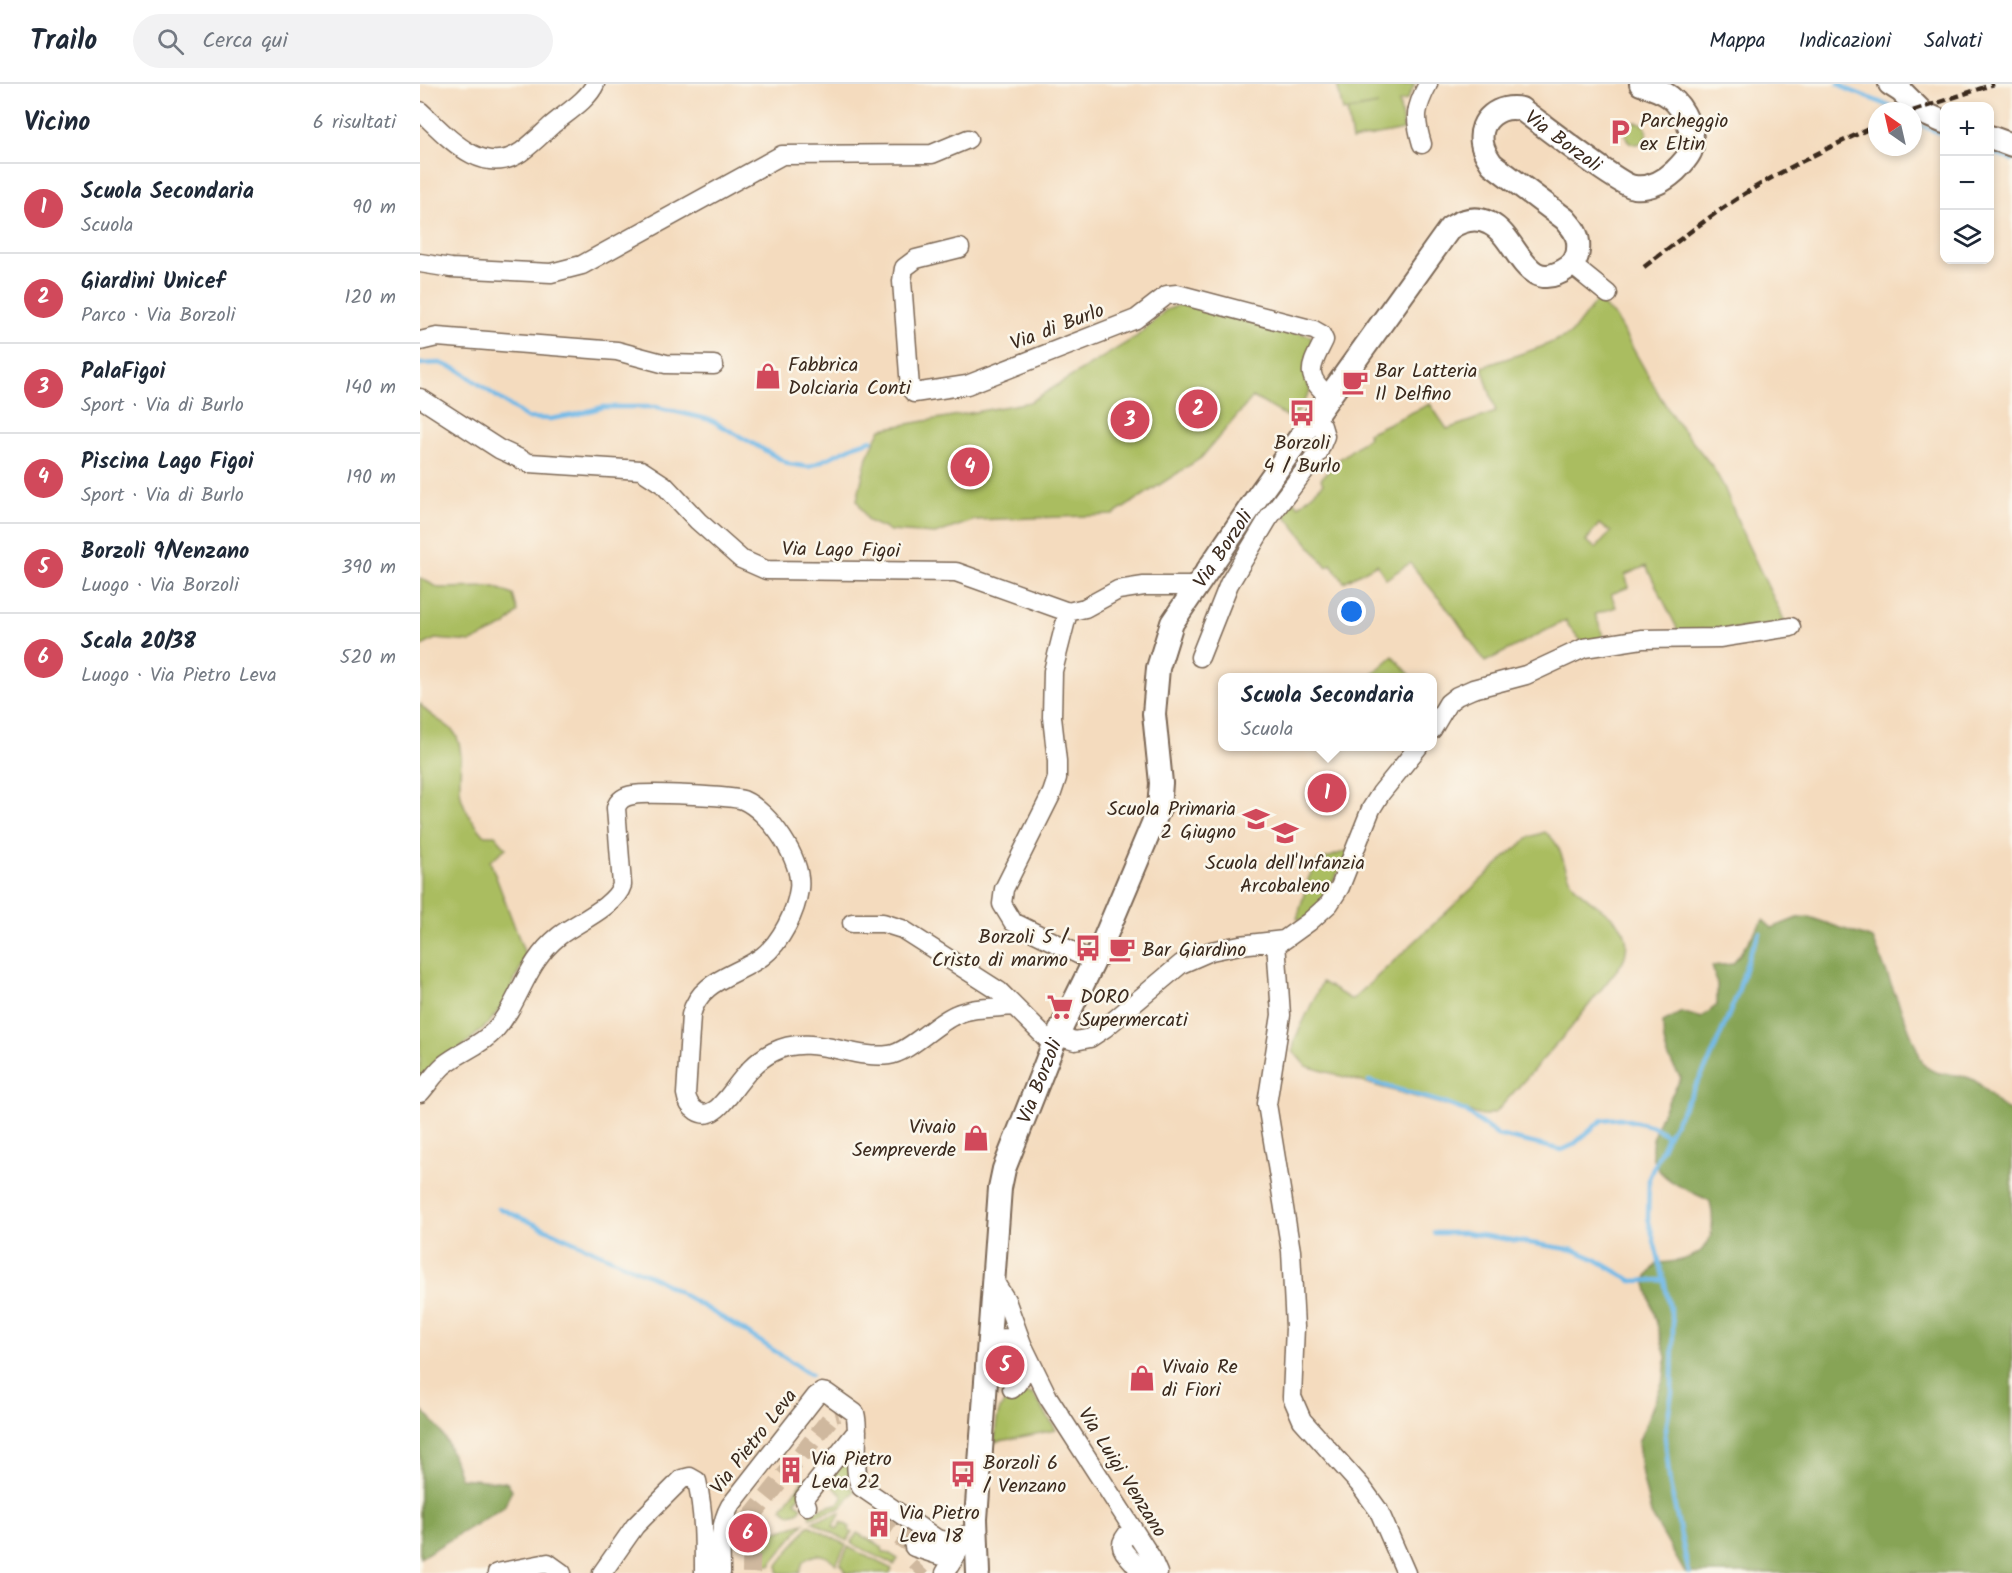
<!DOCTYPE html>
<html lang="it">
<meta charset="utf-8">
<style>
:root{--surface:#fff;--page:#f2f2f3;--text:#1f2937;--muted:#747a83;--line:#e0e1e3;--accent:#d1495b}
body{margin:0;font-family:Kalam,sans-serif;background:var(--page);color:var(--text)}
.controls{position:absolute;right:18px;top:18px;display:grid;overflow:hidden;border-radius:12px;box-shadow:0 3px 9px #0003}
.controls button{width:54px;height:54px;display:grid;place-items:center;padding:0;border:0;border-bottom:2px solid var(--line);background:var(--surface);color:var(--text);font:30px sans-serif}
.compass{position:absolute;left:1448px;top:18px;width:54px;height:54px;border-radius:50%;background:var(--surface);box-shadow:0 3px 9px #0003;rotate:326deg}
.you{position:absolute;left:932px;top:528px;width:21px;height:21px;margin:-15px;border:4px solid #fff;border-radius:50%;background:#1a73e8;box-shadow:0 0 0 9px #1a73e833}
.badge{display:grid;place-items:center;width:39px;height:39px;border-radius:50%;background:var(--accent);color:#fff;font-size:20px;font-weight:700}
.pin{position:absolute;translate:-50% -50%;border:3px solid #fff;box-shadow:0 2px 6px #0006}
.popup{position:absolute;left:798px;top:589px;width:219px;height:78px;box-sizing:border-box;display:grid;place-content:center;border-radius:12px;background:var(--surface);filter:drop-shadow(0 2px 4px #0005);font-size:20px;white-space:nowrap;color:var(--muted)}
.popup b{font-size:22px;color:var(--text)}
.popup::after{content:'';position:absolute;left:50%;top:100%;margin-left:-12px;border:12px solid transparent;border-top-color:var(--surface)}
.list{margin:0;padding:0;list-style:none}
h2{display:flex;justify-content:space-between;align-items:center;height:78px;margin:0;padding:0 24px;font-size:26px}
h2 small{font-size:20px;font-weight:400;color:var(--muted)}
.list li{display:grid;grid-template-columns:39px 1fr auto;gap:18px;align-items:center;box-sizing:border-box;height:90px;padding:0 24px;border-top:2px solid var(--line)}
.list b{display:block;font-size:22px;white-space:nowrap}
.list p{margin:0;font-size:20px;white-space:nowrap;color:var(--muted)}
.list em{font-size:20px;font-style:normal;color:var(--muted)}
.icon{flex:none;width:33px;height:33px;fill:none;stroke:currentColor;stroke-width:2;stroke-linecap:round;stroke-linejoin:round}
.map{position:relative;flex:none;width:1592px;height:1489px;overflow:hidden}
header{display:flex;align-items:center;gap:36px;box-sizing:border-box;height:84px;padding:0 30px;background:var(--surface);border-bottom:2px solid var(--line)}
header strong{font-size:28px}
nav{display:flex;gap:33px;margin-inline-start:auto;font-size:21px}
.search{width:420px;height:54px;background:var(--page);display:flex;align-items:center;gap:15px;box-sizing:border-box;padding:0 21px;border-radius:33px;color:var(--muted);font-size:22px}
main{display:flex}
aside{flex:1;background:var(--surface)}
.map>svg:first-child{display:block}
.green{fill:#aabd61;stroke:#727440;stroke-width:1.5;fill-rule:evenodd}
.forest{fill:#87a457;stroke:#61673a;stroke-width:1.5}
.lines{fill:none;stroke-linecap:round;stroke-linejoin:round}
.stream{stroke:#6eb8e7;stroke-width:4.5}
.minor-tunnel{stroke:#cfb89e;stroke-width:18;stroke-dasharray:18 9;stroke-linecap:butt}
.minor-casing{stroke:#7c6856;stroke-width:21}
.major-casing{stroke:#7c6856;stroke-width:26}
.minor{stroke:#fff;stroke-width:18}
.major{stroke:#fff;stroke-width:22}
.rail{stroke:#3b2a1e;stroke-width:4.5;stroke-dasharray:9 4.5;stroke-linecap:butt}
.labels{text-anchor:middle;stroke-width:5;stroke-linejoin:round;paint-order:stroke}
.poi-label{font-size:20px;fill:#3b2a1e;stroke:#fbf7ec;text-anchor:start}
.street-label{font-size:20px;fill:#3b2a1e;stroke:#fbf7ec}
</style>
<header>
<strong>Trailo</strong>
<div class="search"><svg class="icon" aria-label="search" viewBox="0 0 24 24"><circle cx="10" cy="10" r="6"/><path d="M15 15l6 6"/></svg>Cerca qui</div>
<nav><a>Mappa</a><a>Indicazioni</a><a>Salvati</a></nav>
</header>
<main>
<aside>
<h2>Vicino<small>6 risultati</small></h2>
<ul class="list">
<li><span class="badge">1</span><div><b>Scuola Secondaria</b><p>Scuola</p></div><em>90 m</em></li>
<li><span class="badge">2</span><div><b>Giardini Unicef</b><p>Parco · Via Borzoli</p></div><em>120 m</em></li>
<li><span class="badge">3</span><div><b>PalaFigoi</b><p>Sport · Via di Burlo</p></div><em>140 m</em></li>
<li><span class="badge">4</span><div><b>Piscina Lago Figoi</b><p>Sport · Via di Burlo</p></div><em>190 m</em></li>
<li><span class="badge">5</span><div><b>Borzoli 9/Venzano</b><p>Luogo · Via Borzoli</p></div><em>390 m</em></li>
<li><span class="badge">6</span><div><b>Scala 20/38</b><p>Luogo · Via Pietro Leva</p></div><em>520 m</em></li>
</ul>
</aside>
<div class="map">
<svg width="1592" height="1489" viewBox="0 0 1592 1489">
<rect width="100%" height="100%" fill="#fbf7ec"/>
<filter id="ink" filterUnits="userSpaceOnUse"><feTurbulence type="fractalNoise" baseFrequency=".0167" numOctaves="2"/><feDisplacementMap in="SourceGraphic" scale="12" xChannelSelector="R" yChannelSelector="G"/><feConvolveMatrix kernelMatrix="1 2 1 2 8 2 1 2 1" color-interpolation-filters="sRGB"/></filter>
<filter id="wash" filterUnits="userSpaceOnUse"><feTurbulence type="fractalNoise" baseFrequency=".008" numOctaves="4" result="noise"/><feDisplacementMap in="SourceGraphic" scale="24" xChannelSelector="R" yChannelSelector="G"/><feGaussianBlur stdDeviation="1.35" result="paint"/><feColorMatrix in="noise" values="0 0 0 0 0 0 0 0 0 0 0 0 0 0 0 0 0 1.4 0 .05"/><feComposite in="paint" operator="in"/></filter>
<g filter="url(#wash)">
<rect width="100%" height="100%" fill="#f4dbbe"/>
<!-- green -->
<path class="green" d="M917 0H995L987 16 979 18 984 46 932 56 927 27 958 21 923 27Z
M1205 49a11 11 0 1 1 22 0a11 11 0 1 1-22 0Z
M1177 216 1195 233 1241 314 1255 336 1292 382 1304 403 1326 457 1366 540 1260 550 1226 482 1205 491 1209 503 1191 510 1196 523 1175 530 1185 556 1163 559 1147 540 1146 536 1065 578 1035 534 990 479 966 495 957 480 924 498 911 480 907 483 865 431 873 416 879 422 903 400 901 395 917 377 949 353 948 349 1010 320 1027 345 1076 328 1062 283 1121 263 1151 250ZM1179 440 1191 448 1176 464 1166 457Z
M762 220 891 252 893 263 886 292 890 307 873 336 833 313 781 374 693 431 555 436 515 450 470 447 448 437 437 416 447 373 461 345 610 318 716 253 746 226Z
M0 494 19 504 75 503 93 511 98 528 85 542 51 558 15 555 0 563Z
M973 572 992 593H949Z
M0 619C8 634 31 639 37 653 44 670 39 685 40 703 40 721 53 738 64 751H75L86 764 70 777 106 873 82 922 68 940 0 1000Z
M1125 748C1145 762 1141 783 1154 801 1167 819 1196 829 1205 850 1208 859 1206 870 1203 878L1150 945 1076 1028 1063 1032 886 982 873 967 875 955 902 898 932 916 1090 769 1110 753Z
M932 765 889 838 877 835 889 793 898 777Z
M601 1309 612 1310 616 1314 636 1346 575 1358C576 1336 576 1316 601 1309Z
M423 1369 431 1376 428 1402 435 1406 421 1424 390 1433 389 1428 419 1419 423 1414 421 1410 404 1394Z
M383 1397 388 1401 375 1417 382 1423 378 1428 369 1430 362 1424Z
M421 1429 413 1443 417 1445 422 1438 430 1443 429 1446 432 1449 427 1457 392 1437Z
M384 1439 352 1478V1481H344L347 1450Z
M389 1441 426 1461 416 1480C406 1469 394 1468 383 1478L379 1489H358V1481Z
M437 1449 462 1463 463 1468H467L478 1475 474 1481 431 1459Z
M428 1463 472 1485 470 1489H426L420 1480Z"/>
<!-- forest -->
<path class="forest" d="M1389 833 1453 855 1503 980C1518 995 1535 987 1552 995 1567 1003 1575 1022 1592 1028V1489H1265L1231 1430 1222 1391 1218 1359 1244 1294 1246 1273 1225 1196 1237 1179C1280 1177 1300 1163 1290 1117 1274 1109 1249 1100 1238 1085 1219 1061 1249 1017 1261 994 1246 972 1243 964 1243 938L1262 928 1281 934 1297 921V900L1292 882 1313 880 1343 836 1352 844 1377 834Z
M0 1325C24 1343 31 1367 40 1394L87 1398 92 1406 84 1423 0 1474Z"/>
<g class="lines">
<!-- stream -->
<path class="stream" d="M1419 0 1427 5 1482 27
M1493 38 1524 51
M1570 68 1592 76
M0 280 20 279 39 286 107 334 130 335 154 331 183 323H236L291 336 369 380 389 383 436 361 452 356
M949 997 1027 1020 1045 1027 1077 1051 1142 1066 1153 1061 1182 1036 1200 1034 1232 1042 1248 1052
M79 1124 235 1194 323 1246 391 1291
M1014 1149H1047L1154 1166 1175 1175 1212 1197 1244 1196
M1269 1489 1250 1401 1245 1352 1252 1308 1253 1239 1244 1196 1228 1134 1229 1094 1246 1055 1289 978 1317 911 1330 868 1340 849"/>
</g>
</g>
<g filter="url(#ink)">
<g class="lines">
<!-- minor-tunnel -->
<path class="minor-tunnel" d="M457 1438 494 1463
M331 1489 332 1432 414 1330 418 1329
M495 1489 502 1482"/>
<!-- minor casing -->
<g class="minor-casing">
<path id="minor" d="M0 27C26 51 62 95 101 68 112 60 122 50 132 41 146 29 168 16 175 0
M1002 60C994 33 995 25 1008 0
M540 164 496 175 484 184 482 197 490 304 494 309 547 301 716 235 747 211 757 210 894 246 901 250 904 256C892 281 882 291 909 312
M0 179 31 184 131 189 162 181 362 71 512 70 548 55
M1152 181 1188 210
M0 257 17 253 197 267 246 280 294 281
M0 314 79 365 109 379 221 386 244 401 278 437 321 475 346 486 536 488 648 528 665 524 698 506 724 502H776
M648 528 633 587 632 633 637 677V694L632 709 584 805 582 820 593 838 674 878
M780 573 809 500 848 435 898 369 905 352 902 342 895 332
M1012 646 1028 619 1037 612 1053 605 1106 591 1164 564 1222 555 1299 554 1371 543
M432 839H463L482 845 579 907 633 961
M856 858 861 931 847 1020 871 1167 875 1243 872 1313 882 1336 941 1402 959 1427 986 1489
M637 952 655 957 670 954 685 944 761 880 791 867 820 861 864 856 889 838 909 820 920 803 951 725 961 709 999 662
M0 1009C8 1000 15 989 24 981 40 968 60 962 74 947 101 918 104 880 139 852 156 839 196 822 202 801L196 724C198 716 205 712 213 711 226 708 311 712 323 716 349 727 383 776 379 805 376 828 361 858 343 872 317 892 280 895 271 931L266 1010C268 1024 282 1036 295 1026 300 1023 304 1017 308 1013 321 996 333 978 353 968 391 948 431 976 469 971 488 969 516 939 535 931 552 923 575 924 594 922
M574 1197 586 1216 602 1260 628 1313 731 1473 738 1489
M569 1255 589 1254 602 1260C607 1279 606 1292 592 1305
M387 1422 384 1414 437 1347
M712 1445C689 1467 711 1468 720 1489
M494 1463 533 1476
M77 1489 128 1479 142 1489
M182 1489 215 1442 262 1395 270 1393 277 1397C284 1428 284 1458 284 1489
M301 1489C301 1467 298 1443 310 1422L396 1312 402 1308 407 1309 435 1329C441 1350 431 1387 441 1403L517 1455 543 1460
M525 1489 543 1460 545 1451"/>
</g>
<!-- major casing -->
<g class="major-casing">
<g id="major">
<path d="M1470 0 1481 7 1503 29 1524 38"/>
<path d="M1570 53 1592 61"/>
<path id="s1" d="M558 1489 556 1435 580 1104 584 1085 633 961 680 865 739 725 741 699 734 630 738 584 752 539 838 412 1030 144C1042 136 1055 132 1069 139 1099 153 1104 215 1149 183 1157 177 1159 168 1158 158 1157 148 1151 142 1145 135L1072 80C1068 74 1063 67 1062 59 1058 35 1080 20 1101 25 1119 38 1199 101 1214 103 1230 105 1243 98 1255 87 1260 82 1269 73 1271 66 1276 49 1263 23 1250 13 1241 6 1231 3 1221 0"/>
</g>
</g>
<!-- minor -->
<use href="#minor" class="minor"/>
<!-- major -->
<use href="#major" class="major"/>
<!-- rail -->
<path class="rail" d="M1493 27 1574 0
M1224 183C1258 157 1292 130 1329 107 1370 82 1414 61 1457 41"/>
</g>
</g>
<!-- icons -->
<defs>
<g id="parking-bare" transform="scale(2.07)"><path d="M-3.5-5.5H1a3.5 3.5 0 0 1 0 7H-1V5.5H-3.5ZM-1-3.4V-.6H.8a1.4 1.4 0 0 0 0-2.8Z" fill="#d1495b" stroke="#fbf7ec" stroke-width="2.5" paint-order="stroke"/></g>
<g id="shop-bare" transform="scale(2.07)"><path d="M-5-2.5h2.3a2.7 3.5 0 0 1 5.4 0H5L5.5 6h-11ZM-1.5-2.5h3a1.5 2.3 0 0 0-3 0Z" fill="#d1495b" stroke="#fbf7ec" stroke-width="2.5" paint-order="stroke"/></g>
<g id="cafe-bare" transform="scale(2.07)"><path d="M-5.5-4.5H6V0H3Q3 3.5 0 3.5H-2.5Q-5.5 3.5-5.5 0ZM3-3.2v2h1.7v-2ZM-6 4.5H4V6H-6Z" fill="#d1495b" stroke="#fbf7ec" stroke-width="2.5" paint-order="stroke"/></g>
<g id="bus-bare" transform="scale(2.07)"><path d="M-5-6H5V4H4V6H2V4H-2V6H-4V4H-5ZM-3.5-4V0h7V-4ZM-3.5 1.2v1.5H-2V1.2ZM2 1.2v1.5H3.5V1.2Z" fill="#d1495b" stroke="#fbf7ec" stroke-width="2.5" paint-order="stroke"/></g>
<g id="school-bare" transform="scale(2.07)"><path d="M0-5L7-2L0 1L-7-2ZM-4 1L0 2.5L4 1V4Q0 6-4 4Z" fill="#d1495b" stroke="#fbf7ec" stroke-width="2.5" paint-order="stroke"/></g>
<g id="supermarket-bare" transform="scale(2.07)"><path d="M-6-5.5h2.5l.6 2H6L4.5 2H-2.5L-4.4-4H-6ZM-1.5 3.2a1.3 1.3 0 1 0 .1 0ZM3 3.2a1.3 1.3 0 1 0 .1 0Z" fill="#d1495b" stroke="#fbf7ec" stroke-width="2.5" paint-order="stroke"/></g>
<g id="building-bare" transform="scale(2.07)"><path d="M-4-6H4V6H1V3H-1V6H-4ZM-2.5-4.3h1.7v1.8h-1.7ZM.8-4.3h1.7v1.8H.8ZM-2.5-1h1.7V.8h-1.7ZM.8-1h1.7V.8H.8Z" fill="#d1495b" stroke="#fbf7ec" stroke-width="2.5" paint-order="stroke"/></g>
</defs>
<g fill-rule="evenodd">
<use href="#parking-bare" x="1200" y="48"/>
<use href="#shop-bare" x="348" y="292"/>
<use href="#cafe-bare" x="935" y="298"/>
<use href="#bus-bare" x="882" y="329"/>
<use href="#school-bare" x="836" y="735"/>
<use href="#school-bare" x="865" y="749"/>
<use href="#bus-bare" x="668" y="864"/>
<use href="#cafe-bare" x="702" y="865"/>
<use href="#supermarket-bare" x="640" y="923"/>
<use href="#shop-bare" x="556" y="1054"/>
<use href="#shop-bare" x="722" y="1294"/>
<use href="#building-bare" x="371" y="1386"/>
<use href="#bus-bare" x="543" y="1390"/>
<use href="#building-bare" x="459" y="1440"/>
</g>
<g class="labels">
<!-- poi labels -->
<g class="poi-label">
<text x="1220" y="43">Parcheggio<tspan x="1220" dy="23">ex Eltin</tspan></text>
<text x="368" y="287">Fabbrica<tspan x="368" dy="23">Dolciaria Conti</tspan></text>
<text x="955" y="293">Bar Latteria<tspan x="955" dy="23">Il Delfino</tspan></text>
<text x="882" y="365" text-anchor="middle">Borzoli<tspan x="882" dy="23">4 / Burlo</tspan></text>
<text x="816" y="731" text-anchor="end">Scuola Primaria<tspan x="816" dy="23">2 Giugno</tspan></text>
<text x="865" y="785" text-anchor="middle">Scuola dell'Infanzia<tspan x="865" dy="23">Arcobaleno</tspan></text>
<text x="648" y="859" text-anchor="end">Borzoli 5 /<tspan x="648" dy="23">Cristo di marmo</tspan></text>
<text x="722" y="872">Bar Giardino</text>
<text x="660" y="919">DORO<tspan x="660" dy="23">Supermercati</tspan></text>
<text x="536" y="1049" text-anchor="end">Vivaio<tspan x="536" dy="23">Sempreverde</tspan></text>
<text x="742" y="1289">Vivaio Re<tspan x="742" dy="23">di Fiori</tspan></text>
<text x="391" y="1381">Via Pietro<tspan x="391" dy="23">Leva 22</tspan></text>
<text x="563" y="1385">Borzoli 6<tspan x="563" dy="23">/ Venzano</tspan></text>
<text x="479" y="1435">Via Pietro<tspan x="479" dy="23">Leva 18</tspan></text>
</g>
<!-- street labels -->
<g class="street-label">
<text dy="7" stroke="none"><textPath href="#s1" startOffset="1900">Via Borzoli</textPath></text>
<text transform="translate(637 242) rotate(-21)" y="7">Via di Burlo</text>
<text dy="7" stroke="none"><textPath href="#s1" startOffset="1076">Via Borzoli</textPath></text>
<text transform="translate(421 465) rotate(1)" y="7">Via Lago Figoi</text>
<text dy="7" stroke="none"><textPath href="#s1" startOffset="500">Via Borzoli</textPath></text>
<text transform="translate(333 1357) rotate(-52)" y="7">Via Pietro Leva</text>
<text transform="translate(703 1388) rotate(58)" y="7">Via Luigi Venzano</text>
</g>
</g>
</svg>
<div class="controls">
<button>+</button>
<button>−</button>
<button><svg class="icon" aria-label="layers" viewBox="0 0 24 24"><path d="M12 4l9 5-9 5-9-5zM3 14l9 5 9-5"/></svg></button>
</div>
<svg class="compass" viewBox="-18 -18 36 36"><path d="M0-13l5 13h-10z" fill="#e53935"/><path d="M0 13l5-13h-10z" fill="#747a83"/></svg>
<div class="you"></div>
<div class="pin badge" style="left:907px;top:709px">1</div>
<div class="popup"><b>Scuola Secondaria</b>Scuola</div>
<div class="pin badge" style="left:778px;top:325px">2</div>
<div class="pin badge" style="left:710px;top:336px">3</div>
<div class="pin badge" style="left:550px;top:383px">4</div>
<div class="pin badge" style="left:585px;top:1281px">5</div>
<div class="pin badge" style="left:328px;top:1449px">6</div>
</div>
</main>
